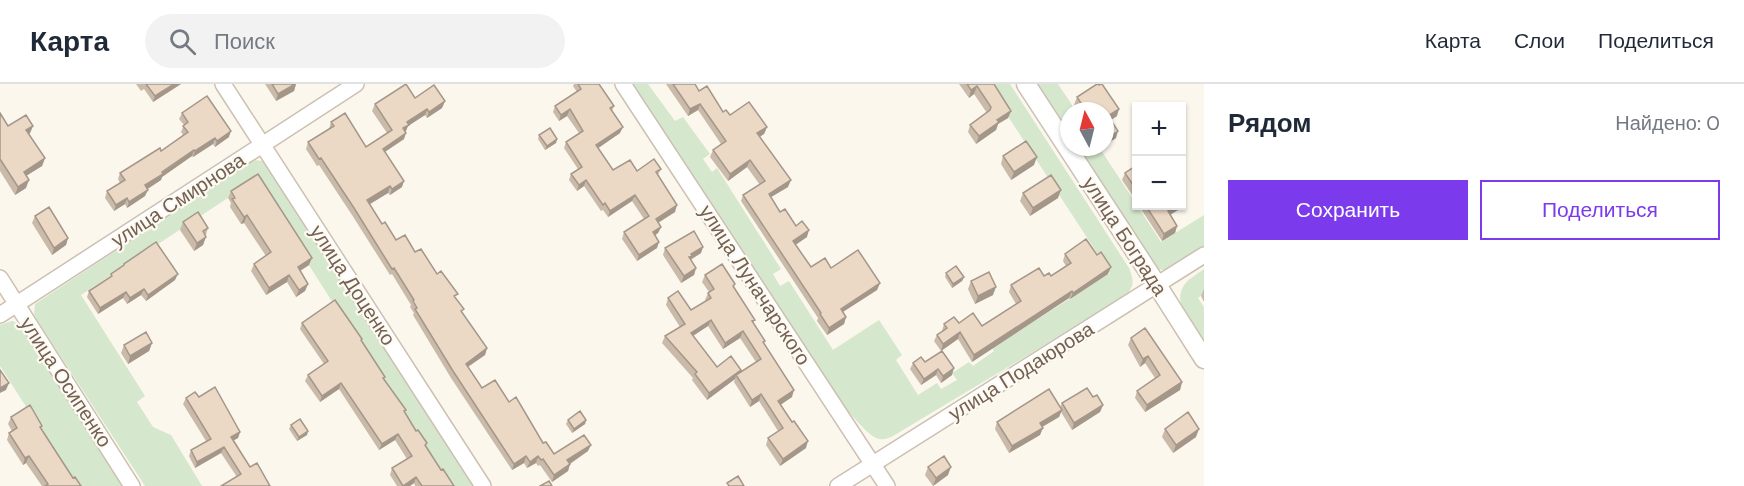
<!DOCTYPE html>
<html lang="ru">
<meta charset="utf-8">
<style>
:root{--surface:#fff;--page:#f2f2f3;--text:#1f2937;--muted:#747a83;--line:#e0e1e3;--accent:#7c3aed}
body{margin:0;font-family:"DM Sans",sans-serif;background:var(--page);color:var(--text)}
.controls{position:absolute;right:18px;top:18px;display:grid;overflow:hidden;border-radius:0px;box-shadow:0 2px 4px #0004}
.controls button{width:54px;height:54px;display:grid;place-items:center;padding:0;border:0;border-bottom:2px solid var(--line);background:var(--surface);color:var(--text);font:30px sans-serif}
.compass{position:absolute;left:1060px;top:18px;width:54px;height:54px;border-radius:50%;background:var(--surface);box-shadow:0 2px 4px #0004;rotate:353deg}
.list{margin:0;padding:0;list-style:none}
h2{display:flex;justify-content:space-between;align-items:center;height:78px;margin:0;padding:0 24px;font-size:26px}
h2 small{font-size:20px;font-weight:400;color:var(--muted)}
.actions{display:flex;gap:12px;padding:18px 24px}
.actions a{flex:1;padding:14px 0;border:2px solid var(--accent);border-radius:0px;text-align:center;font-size:21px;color:var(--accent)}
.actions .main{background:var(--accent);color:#fff}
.icon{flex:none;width:33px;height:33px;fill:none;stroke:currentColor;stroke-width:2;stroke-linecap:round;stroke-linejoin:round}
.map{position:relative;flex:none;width:1204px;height:402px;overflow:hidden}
header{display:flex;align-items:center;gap:36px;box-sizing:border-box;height:84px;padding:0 30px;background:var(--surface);border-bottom:2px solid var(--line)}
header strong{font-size:28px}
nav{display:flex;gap:33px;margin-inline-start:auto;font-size:21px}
.search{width:420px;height:54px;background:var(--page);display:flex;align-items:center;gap:15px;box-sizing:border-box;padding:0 21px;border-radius:33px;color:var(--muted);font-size:22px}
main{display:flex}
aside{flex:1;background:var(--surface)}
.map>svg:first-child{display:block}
.green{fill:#d5e7cc}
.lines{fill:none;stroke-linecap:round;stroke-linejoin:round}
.minor-casing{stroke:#ccc0b3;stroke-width:18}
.tertiary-casing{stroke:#ccc0b3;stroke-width:21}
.minor{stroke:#fff;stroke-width:15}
.tertiary{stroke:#fff;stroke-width:18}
.wall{fill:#cabaa9;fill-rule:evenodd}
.shaded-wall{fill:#a4978a}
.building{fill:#ebd8c5;stroke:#a4978a;stroke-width:1.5}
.labels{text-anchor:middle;stroke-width:4.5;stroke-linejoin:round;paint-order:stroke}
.street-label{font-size:20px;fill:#746152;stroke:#fdfaf3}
</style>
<header>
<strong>Карта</strong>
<div class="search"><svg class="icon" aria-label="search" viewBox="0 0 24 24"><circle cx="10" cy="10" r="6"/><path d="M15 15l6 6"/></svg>Поиск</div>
<nav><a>Карта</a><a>Слои</a><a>Поделиться</a></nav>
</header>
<main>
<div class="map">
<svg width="1204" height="402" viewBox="0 0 1204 402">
<rect width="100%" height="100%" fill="#fbf7ed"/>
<!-- green -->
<path class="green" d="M630 0H648L675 37 683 33 710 70 703 75 712 88 717 84 781 185 773 190 780 202 789 197 833 266 879 236 902 271 896 276 918 311 937 299 941 305 957 296 952 289 969 278 973 282 994 267 992 264 1110 189 987 0H1010L1129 184C1133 195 1135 200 1128 209L1033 268 893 352C889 354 884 356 879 355 865 352 835 310 825 297Z
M1035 0H1058L1076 27H1069V53Z
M1076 63H1099L1161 158 1204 131V162L1170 184 1163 186 1157 185Z
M253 76 263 77 268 81 475 402H449L255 96 81 211 145 312 137 318 153 343 171 351 202 402H145L37 236 34 230 35 220Z
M1204 185V209L1198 214 1204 223V259C1194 243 1170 219 1185 200 1189 194 1198 190 1204 185Z
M12 237 17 239 22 244 122 402H77L0 282V241Z"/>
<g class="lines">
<!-- minor casing -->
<g class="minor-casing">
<path id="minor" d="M223 0 483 402
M623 0 887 402
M0 194 132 402
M0 231 356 0
M838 402 1204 171"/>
</g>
<!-- tertiary casing -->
<g class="tertiary-casing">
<path id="tertiary" d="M1026 0 1157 201 1204 275"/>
</g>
<!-- minor -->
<use href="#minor" class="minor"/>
<!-- tertiary -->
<use href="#tertiary" class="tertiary"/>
</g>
<!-- wall -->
<path class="wall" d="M136 0H181L153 18 144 5 141 7Z
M265 0H296L294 7 276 17Z
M574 0H599L614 22 612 27 620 49 598 64 613 86 637 87 661 85 658 91 675 128 658 139 661 143 658 149 655 151 657 164 637 177 622 155 624 148 644 135 632 117 608 133 603 126 601 127 584 102 577 107 569 96 571 90 578 85 564 64 566 58 579 49 567 32 559 37 553 28 555 22 577 8 573 2Z
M666 0H695L699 7 723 28 767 43 764 50 760 52 788 103 771 113 780 128 807 153 795 161 811 183 831 184 880 199 877 206 843 228 846 233 844 240 827 251 817 237 818 234 741 117 743 111 760 101 747 83 728 97 710 73 713 66 721 60 698 26 688 32Z
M959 0H994L1011 27 1008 34 998 40 996 46 976 60 968 48 970 41 987 29 974 10 969 14Z
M1077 13 1117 32 1111 36 1116 54 1105 61V27H1078L1074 21Z
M415 14 445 17 442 24 427 34 425 31 408 42 405 48 404 55 385 68 402 103 390 111 388 109 370 120 382 140 396 156 415 168 437 190 456 215 463 229 487 264 485 271 468 283 482 304 509 318 543 359 554 370 588 367 570 380 568 387 552 398 540 381 538 382 536 379 527 384 524 379 512 386 451 294 413 231 414 229 410 223 411 221 392 190 390 191 352 131 319 81 317 82 306 65 308 58 329 45 331 38 366 63 387 49 372 27 375 20Z
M0 29 8 42H33L30 49 29 50 45 74 42 82 26 92V104L15 111 0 87Z
M182 29 229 53 215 63 213 60 193 73 192 72 162 93 161 96 147 105 145 112 127 124 125 120 114 127 105 114 107 107 120 99 118 95 120 89 161 67 183 51 181 48 184 41 179 35Z
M539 51 557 55 556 59 545 66 538 55Z
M1003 72 1034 81 1011 96 1001 80Z
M1137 81V118L1122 96 1125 89Z
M231 107 309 181 300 187 308 200 305 207 296 213 287 198 266 211 251 187 254 180 266 172 244 139 241 140 230 123 231 119 228 114Z
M1023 109 1058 114 1030 132 1020 117Z
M1139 122H1180L1178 126 1170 131 1177 142 1175 149 1162 157Z
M35 132 68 154 66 161 52 171 32 139Z
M183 138 208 144 203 161 194 167 180 146Z
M665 164 701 169 691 176 696 184 694 191 681 199 663 171Z
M1065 170 1108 190 1070 215 1069 214 972 278 958 255 941 267 934 257 937 251 942 247 944 240 959 239 982 242 1016 220 1009 208 1011 201 1044 192H1051L1066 182 1063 177Z
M124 180 175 196 146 217 141 211 127 220 123 214 98 230 87 213 89 207 110 194 111 190 123 182Z
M946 189 964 193 962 197 952 204 945 193Z
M705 191 735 200 734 203 755 236 753 239 765 257 764 260 792 313 781 320 806 364 780 382 766 361 768 354 778 347 759 317 750 323 734 298 735 295 707 316 692 296 693 294 662 259 665 252 680 243 666 221 668 214 691 226 706 217 705 216 708 209 709 208 702 198ZM708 242 723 265 740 254 756 278 740 289 741 286 717 283 693 252Z
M971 197 993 211 975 220 968 205Z
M1204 205V218L1201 212Z
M302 239 362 255 361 258 385 293 384 296 416 347 427 359 426 362 441 386 454 402H415L414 399 410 402H397L390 391 392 384 407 375 395 356 379 366 339 305 320 318 305 297 308 291 324 280 300 245Z
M1131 254 1182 298 1180 306 1145 328 1135 314 1137 307 1155 294 1145 279 1140 283 1128 261Z
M152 259 149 267 128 280 121 269 124 261Z
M925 278 952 291 941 299 936 291 921 301 910 285 913 279Z
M199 313 240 348 238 354 234 356 250 383 257 379 237 393 221 369 195 384 189 372 191 366 206 357 183 320 186 314Z
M1093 313 1103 321 1100 328 1072 346 1061 328 1059 333 1042 343 1040 351 1009 369 995 345 997 338 1060 323 1062 319Z
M11 333 42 342 41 344 73 394 81 402H42L26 379 23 381 7 356 9 349 12 347 8 340Z
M568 336H586L585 340 572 349 566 340Z
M291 341 308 347 307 351 297 357 289 345Z
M1165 345 1196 353 1173 369 1162 353Z
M928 383 948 391 933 402 925 391Z"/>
<!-- shaded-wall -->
<path class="shaded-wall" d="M174 0H181L153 18 155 12Z
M296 0 294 7 276 17 278 10Z
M977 2 974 10 969 14 971 6Z
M445 17 442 24 427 34 429 28Z
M700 20 698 26 688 32 690 25Z
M427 25 425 31 408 42 406 47 401 51 403 44 407 38Z
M570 25 567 32 559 37 561 31Z
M1119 25 1117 32 1106 39 1108 32Z
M1011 27 1008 34 998 40 996 46 976 60 979 52 997 36Z
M33 42 30 49 24 53 26 46Z
M623 43 620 49 594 67 596 61Z
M767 43 764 50 755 56 757 49Z
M231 47 229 53 215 63 217 57Z
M1118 47 1116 54 1105 61V56Z
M406 49 404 55 380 71 383 65Z
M215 54 213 60 193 73 195 67Z
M1185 54 1182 62V56Z
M557 55 556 59 545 66 547 62Z
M194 66 192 72 162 93 161 96 143 108 145 101Z
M1037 73 1034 81 1011 96 1014 88Z
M45 74 42 82 21 95 24 88Z
M750 76 747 83 728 97 730 90Z
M29 96 26 104 15 111 18 103Z
M586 96 584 102 577 107 579 101Z
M791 96 788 103 766 116 769 110Z
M404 97 402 103 390 111 392 105Z
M390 102 388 109 365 123 367 116Z
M148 106 145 112 127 124 129 118Z
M1061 106 1058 114 1030 132 1033 124Z
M635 111 632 117 608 133 610 127Z
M127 114 125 120 114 127 116 121Z
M677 121 675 128 653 142 656 135Z
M1177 122H1180L1178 126 1165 134 1168 127Z
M247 131 244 139 241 140 244 133Z
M1177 142 1175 149 1162 157 1164 150Z
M661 143 658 149 651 154 653 148Z
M809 146 807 153 791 164 793 157Z
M206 153 203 161 194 167 197 159Z
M68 154 66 161 52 171 54 164Z
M659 158 657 164 637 177 639 171Z
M703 163 701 169 691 175 690 179 687 180 691 170Z
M312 174 309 181 295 190 298 183Z
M1111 183 1108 190 1070 215 1073 209Z
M696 184 694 191 681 199 684 192Z
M178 190 175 196 146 217 148 211Z
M289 191 287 198 266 211 269 204Z
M964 193 962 197 952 204 953 200Z
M880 199 877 206 838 231 841 225Z
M308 200 305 207 296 213 299 206Z
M996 203 993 211 975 220 978 212Z
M144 205 141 211 127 220 130 214Z
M1072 207 1069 214 972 278 974 271Z
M126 208 123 214 98 230 100 224Z
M846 233 844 240 827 251 829 244Z
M711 236 708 242 688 255 691 249Z
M743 247 740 254 723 265 725 259Z
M960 248 958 255 941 267 943 260Z
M152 259 149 267 128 280 130 272Z
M487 264 485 271 463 286 466 280Z
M1148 272 1145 279 1140 283 1143 275Z
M954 284 952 291 941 299 943 292Z
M938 285 936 291 921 301 924 295Z
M741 286 739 293 736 291 735 295 707 316 709 309Z
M1182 298 1180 306 1145 328 1147 321Z
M9 299 6 306 0 309V304Z
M341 299 339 305 320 318 322 312Z
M794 306 792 313 776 324 778 317Z
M761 310 759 317 750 323 752 316Z
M1103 321 1100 328 1072 346 1074 339Z
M1062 326 1059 333 1037 346 1040 339Z
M586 336 585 340 572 349 574 345Z
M1043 344 1040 351 1009 369 1012 362Z
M1199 345 1196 353 1173 369 1176 361Z
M308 347 307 351 297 357 299 353Z
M240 348 238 354 229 359 231 353Z
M398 350 395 356 379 366 382 360Z
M808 357 806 364 780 382 783 375Z
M591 361 588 367 565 383 567 376Z
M224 363 221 369 195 384 197 378Z
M29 372 26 379 23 381 25 374Z
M526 372 524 379 512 386 514 380Z
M538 372 536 379 527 384 530 378Z
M570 380 568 387 552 398 554 391Z
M951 383 948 391 933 402 936 394Z
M416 393 414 399 410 402H403Z"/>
<!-- building -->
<path class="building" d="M146 0H174L155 12Z
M272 0H295L278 10Z
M406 0 415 14 434 1 445 17 429 28 427 25 407 38 409 41 403 44 406 49 383 65 404 97 392 105 390 102 367 116 382 140 385 138 396 156 405 151 415 168 421 165 437 190 441 187 458 210 454 212 464 225 461 227 487 264 466 280 482 304 495 296 509 318 516 313 543 359 546 358 554 370 584 351 591 361 567 376 570 380 554 391 543 375 541 376 538 372 530 378 526 372 514 380 453 287 415 225 417 224 413 217 414 216 394 184 392 185 354 124 321 74 319 75 308 58 334 42 331 38 345 29 366 63 392 46 375 20Z
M578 0H599L614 22 610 24 623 43 596 61 613 86 630 76 637 87 654 75 661 85 656 88 677 121 656 135 661 143 653 148 659 158 639 171 624 148 649 132 635 111 610 127 605 119 603 121 586 96 579 101 571 90 582 83 566 58 583 47 570 25 561 31 555 22 581 5Z
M673 0H695L699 7 707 2 723 28 726 26 730 31 749 18 767 43 757 49 791 96 769 110 780 128 785 125 796 142 802 137 809 146 793 157 811 183 825 174 831 184 858 166 880 199 841 225 846 233 829 244 820 230 821 229 743 111 765 97 750 76 730 90 713 66 726 57 700 20 690 25Z
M967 0H994L1011 27 997 36 999 38 979 52 970 41 990 26 991 23 977 2 971 6Z
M1097 0 1099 1 1102 0 1119 25 1108 32 1118 47 1105 56V27H1086L1077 13Z
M207 12 231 47 217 57 215 54 195 67 194 66 162 88 163 90 145 101 148 106 129 118 127 114 116 121 107 107 125 96 120 89 160 64 161 67 188 48 183 42 188 38 182 29Z
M0 29 8 42 26 31 33 42 26 46 45 74 24 88 29 96 18 103 0 75Z
M550 44 557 55 547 62 539 51Z
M1182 49 1185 54 1182 56Z
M1026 57 1037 73 1014 88 1003 72Z
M1137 81V107L1125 89Z
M258 90 312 174 298 183 308 200 299 206 289 191 269 204 254 180 271 168 247 131 244 133 232 115 235 114 231 107Z
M1051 91 1061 106 1033 124 1023 109Z
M1146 122H1177L1168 127 1177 142 1164 150Z
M49 123 68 154 54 164 35 132Z
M198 128 208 144 203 147 206 153 197 159 183 138Z
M694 147 703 163 691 170 692 172 689 173 696 184 684 192 665 164Z
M1086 155 1097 171 1101 168 1111 183 1073 209 1072 207 974 271 960 248 943 260 937 251 947 244 944 240 954 233 959 239 973 229 982 242 1021 217 1011 201 1039 184 1044 192 1049 189 1051 192 1071 179 1065 170Z
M156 158 178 190 148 211 144 205 130 214 126 208 100 224 89 207 112 192 111 190 124 181V180Z
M722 180 735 200 733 202 755 236 752 237 765 257 763 258 794 306 778 317 792 338 794 337 808 357 783 375 768 354 783 344 761 310 752 316 736 291 761 275 743 247 725 259 711 236 691 249 717 283 731 272 741 286 709 309 695 290 697 288 665 252 685 240 668 214 678 207 691 226 711 214 708 209 714 205 705 191Z
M956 182 964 193 953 200 946 189Z
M989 188 996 203 978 212 971 197Z
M335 216 362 255 361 256 385 293 383 294 406 326 404 327 416 347 418 346 427 359 425 361 441 386 443 385 454 402H422L416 393 403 402 392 384 412 372 398 350 382 360 341 299 322 312 308 291 328 277 302 239Z
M1145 244 1182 298 1147 321 1137 307 1160 291 1148 272 1143 275 1131 254Z
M146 248 152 259 130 272 124 261Z
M942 267 954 284 943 292 938 285 924 295 913 279 921 273 925 278Z
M0 286 9 299 0 304Z
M215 303 240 348 231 353 250 383 257 379 270 402H221L241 390 224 363 197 378 191 366 211 355 186 314 195 308 199 313Z
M1087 304 1093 313 1097 311 1103 321 1074 339 1062 319Z
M1049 305 1062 326 1040 339 1043 344 1012 362 997 338Z
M30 321 42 342 40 343 60 374 73 394 75 393 81 402H45L48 400 29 372 25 374 9 349 17 344 11 333Z
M580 327 586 336 574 345 568 336Z
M1188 328 1199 345 1176 361 1165 345Z
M300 335 308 347 299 353 291 341Z
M944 372 951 383 936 394 928 383Z
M738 392 744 402H729L727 399Z
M549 397 552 402H540Z"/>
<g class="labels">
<!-- street labels -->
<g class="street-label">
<text transform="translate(178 116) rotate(-33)" y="7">улица Смирнова</text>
<text transform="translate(1125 152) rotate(57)" y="7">улица Бограда</text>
<text transform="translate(353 201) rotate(57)" y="7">улица Доценко</text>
<text transform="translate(755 201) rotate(57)" y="7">улица Луначарского</text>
<text transform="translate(1021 287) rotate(-32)" y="7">улица Подаюрова</text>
<text transform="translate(66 298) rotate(57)" y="7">улица Осипенко</text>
</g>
</g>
</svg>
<div class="controls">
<button>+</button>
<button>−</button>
</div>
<svg class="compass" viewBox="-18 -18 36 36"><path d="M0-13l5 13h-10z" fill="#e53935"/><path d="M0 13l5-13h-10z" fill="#747a83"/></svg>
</div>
<aside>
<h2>Рядом<small>Найдено: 0</small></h2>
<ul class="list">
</ul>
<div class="actions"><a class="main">Сохранить</a><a>Поделиться</a></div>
</aside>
</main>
